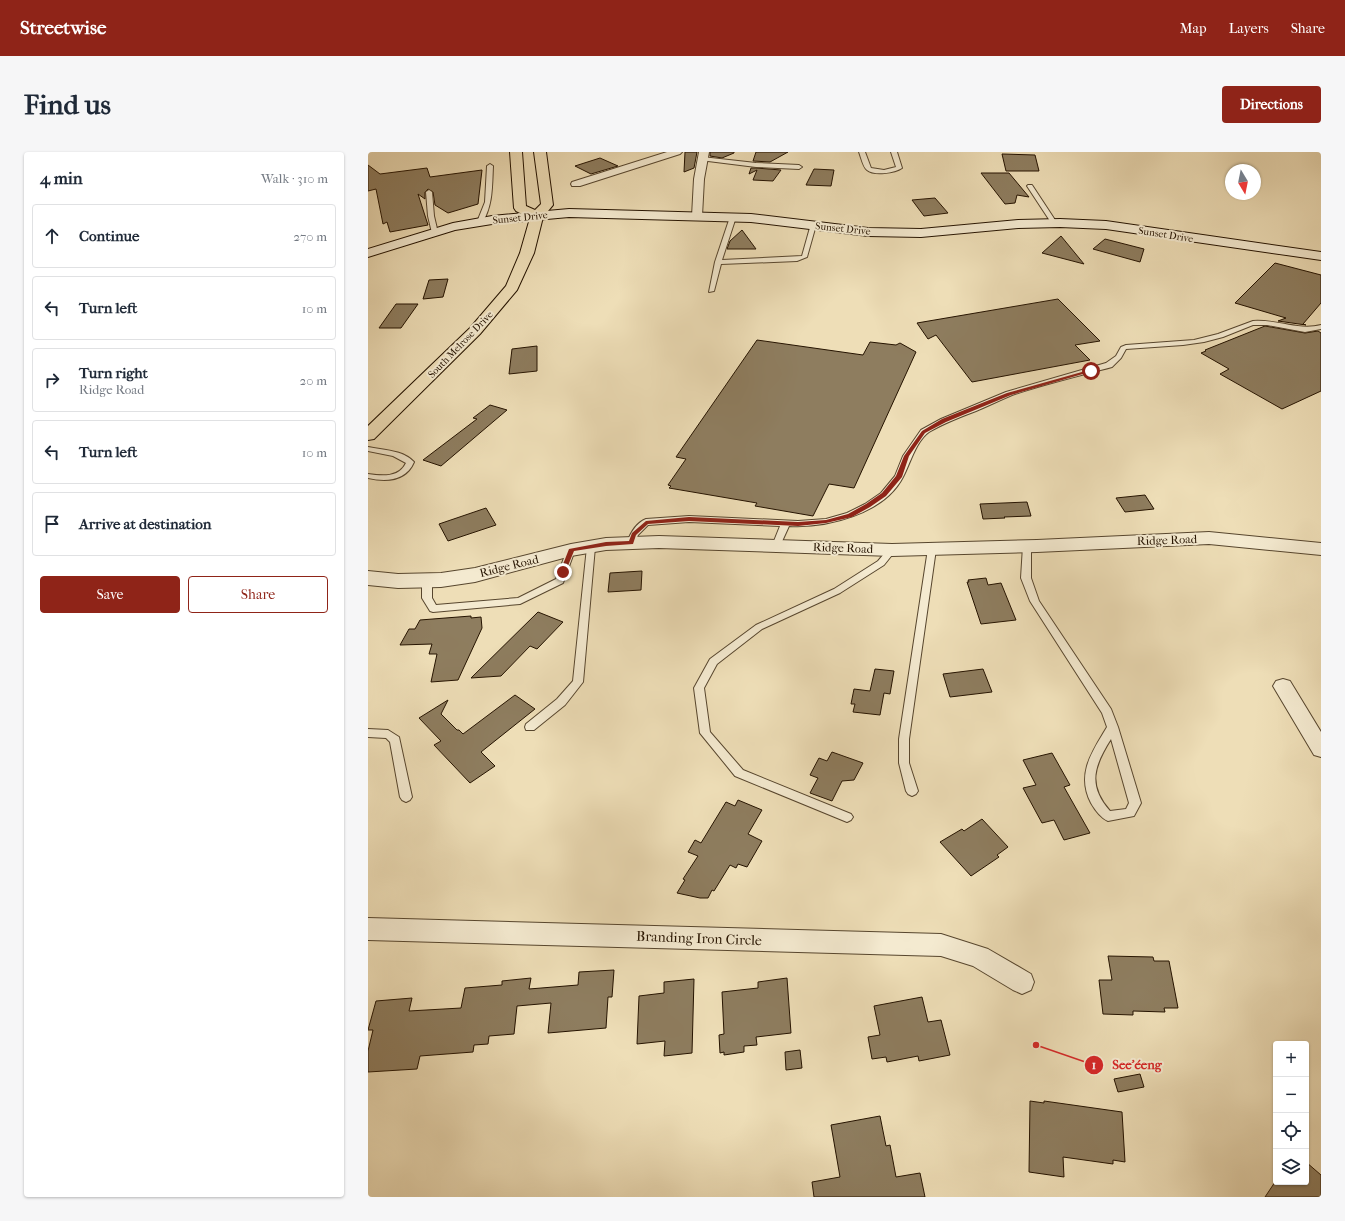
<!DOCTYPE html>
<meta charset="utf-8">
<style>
:root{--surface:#fff;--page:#f6f6f7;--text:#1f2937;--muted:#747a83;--line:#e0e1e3;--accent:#8f2418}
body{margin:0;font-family:"IM FELL French Canon",serif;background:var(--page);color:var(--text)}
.controls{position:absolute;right:12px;bottom:12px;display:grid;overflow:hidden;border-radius:4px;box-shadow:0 1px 3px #0004}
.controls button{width:36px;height:36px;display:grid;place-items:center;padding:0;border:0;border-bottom:1px solid var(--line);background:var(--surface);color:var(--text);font:20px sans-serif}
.compass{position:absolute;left:857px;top:12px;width:36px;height:36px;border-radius:50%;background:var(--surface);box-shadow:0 1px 3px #0004;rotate:170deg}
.stop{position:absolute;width:12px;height:12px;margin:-9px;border:3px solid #8f2418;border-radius:50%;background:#fff}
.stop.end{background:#8f2418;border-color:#fff;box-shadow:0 1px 4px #0008}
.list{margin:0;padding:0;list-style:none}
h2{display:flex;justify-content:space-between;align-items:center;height:52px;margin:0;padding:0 16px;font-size:17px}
h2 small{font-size:13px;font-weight:400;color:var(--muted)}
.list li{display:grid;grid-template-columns:26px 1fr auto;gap:12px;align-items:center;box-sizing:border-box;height:64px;margin:0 8px 8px;padding:0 8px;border:1px solid var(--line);border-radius:4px}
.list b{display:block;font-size:15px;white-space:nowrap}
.list p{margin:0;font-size:13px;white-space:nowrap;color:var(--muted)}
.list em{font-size:13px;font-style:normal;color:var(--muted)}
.actions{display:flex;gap:8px;padding:12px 16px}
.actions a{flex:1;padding:9px 0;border:1px solid var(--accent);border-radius:4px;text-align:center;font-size:14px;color:var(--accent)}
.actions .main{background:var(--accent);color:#fff}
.icon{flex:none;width:22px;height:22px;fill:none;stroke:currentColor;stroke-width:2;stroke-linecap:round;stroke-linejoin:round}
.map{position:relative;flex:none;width:953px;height:1045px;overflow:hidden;border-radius:4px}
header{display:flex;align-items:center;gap:24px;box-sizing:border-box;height:56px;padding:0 20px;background:var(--accent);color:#fff}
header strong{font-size:19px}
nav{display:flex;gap:22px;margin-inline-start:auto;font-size:14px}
.intro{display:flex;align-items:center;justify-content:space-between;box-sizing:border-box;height:96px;padding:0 24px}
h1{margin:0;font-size:28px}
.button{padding:10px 18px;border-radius:4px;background:var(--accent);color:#fff;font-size:14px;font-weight:700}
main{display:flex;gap:24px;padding:0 24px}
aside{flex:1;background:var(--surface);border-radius:4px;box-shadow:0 1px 3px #0004}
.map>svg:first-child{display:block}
.building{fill:#8e7d5f;stroke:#251300}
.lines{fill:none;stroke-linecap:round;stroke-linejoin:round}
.service-casing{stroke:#57462e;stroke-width:2}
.minor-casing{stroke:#57462e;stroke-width:2}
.tertiary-casing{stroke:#57462e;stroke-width:2}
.secondary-casing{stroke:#251300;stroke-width:2}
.primary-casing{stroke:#251300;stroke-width:2}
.service{fill:#f4ead0;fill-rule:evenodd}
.minor{fill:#f4ead0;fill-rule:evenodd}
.tertiary{fill:#f4ead0;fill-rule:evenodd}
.secondary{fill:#f4ead0;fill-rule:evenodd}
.primary{fill:#eedeb7;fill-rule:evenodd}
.route{fill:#8f2418}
.labels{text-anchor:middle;stroke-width:4;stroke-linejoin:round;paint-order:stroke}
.far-street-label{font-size:10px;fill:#251300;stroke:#f4ead0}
.street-label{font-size:12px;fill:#251300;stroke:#f4ead0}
.near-street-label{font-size:14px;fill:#251300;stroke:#f4ead0}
.leader{fill:none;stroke:#d62828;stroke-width:1.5}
.callout-dot{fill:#d62828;stroke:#f4ead0;stroke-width:1.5}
.mark-label{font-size:12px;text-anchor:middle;font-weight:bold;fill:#fff}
.callout-label{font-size:13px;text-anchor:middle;font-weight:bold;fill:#d62828;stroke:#f4ead0;stroke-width:4;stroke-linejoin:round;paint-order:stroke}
</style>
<header>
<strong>Streetwise</strong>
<nav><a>Map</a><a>Layers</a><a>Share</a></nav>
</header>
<div class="intro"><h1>Find us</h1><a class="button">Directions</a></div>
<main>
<aside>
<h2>4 min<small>Walk · 310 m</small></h2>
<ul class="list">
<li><svg class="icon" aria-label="ahead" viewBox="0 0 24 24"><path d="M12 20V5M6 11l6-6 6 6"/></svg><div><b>Continue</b></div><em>270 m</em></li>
<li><svg class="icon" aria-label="left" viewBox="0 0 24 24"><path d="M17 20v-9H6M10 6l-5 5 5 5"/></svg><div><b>Turn left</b></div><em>10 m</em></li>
<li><svg class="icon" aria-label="right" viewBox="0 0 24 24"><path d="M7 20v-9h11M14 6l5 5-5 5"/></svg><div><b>Turn right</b><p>Ridge Road</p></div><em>20 m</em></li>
<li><svg class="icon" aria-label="left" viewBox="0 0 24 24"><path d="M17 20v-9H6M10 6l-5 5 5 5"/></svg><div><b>Turn left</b></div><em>10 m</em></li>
<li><svg class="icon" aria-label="arrive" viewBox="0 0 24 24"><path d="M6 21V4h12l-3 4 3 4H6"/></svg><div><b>Arrive at destination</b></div></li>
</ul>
<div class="actions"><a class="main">Save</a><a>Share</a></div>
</aside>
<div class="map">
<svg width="953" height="1045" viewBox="0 0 953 1045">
<rect width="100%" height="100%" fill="#eedeb7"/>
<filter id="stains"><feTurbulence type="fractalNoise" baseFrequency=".005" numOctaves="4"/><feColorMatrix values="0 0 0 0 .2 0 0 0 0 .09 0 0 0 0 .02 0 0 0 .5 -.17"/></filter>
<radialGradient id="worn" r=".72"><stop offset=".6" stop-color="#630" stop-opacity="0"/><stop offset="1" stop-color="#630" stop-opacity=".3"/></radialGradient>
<!-- building -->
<path class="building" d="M317 0H329L326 16 316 20Z
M342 0H366V1L354 6 342 4Z
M388 0H420L402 10 385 9Z
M634 2 667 3 671 19H638Z
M232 6 250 14 223 22 207 14Z
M0 13 12 22 59 16 62 25 114 18 110 52 80 61 67 53 65 40 60 37 57 40V47L50 42 60 73 22 80 19 70 15 72 8 37 0 39Z
M383 16H388L413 18 405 29 385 28 389 18 381 22Z
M446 17 466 18 463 34 438 33Z
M613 21H641L661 45 649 43 647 51 637 52Z
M567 46 580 61 556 64 544 48Z
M374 78 388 97H359L362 89Z
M693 84 716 112 674 101Z
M737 87 776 97 772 110 725 97Z
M907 111 953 123V151L935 172 938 173 910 169 918 166 867 151Z
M80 127 75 145 55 147 61 128Z
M690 147 732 189 707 193 722 208 604 230 568 183 560 187 549 171Z
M28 152H50L33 176H11Z
M897 174 937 181 950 179 953 181V239L914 257 852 222 861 217 833 201 838 199 837 198Z
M389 188 495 203 502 190 528 193 532 191 548 200 486 336 461 332 445 364 387 354 389 351 301 336 303 334 300 333 318 307 308 305Z
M169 194V219L141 222 144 197Z
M122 253 139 258 73 314 55 308 109 267 105 266Z
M777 343 786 357 757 360 748 346Z
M659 350 663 364 636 365 637 366 615 367 612 352Z
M118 356 128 373 80 389 71 372Z
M274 419 273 438 240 440 242 421Z
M618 426 620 433 633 431 648 468 613 472 599 430H601L600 428Z
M170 460 195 470 169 497 162 494 133 524 103 526Z
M103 464V466L113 465 114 476 90 528 63 530 69 502H61L64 492 32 493 41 477H47L52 468Z
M507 517 526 519 522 542 516 541 512 563 485 560 487 552H483L486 537 502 539Z
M615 517 624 540 582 545 575 522Z
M147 543 167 557 113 600 127 614 102 631 66 593 73 589 51 566 80 548 73 562 89 578H91L95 582Z
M464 600 495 611 486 628 474 629 464 649 442 641 450 626 442 623 451 606 459 609Z
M684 601 702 633 696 635 722 681 696 688 686 668 674 671 655 636 668 633 655 608Z
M370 648 394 658 380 682 394 689 379 715 370 712 368 716 362 713 346 739 344 738 340 746H332L309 741 317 728 315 727 330 704 320 700 327 688 333 691 358 650 367 654Z
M614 667 640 695 629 703 631 705 603 724 572 690 594 677 596 679Z
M740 804 785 805 786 809H801L810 856H796L797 860 765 859V863L735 862 731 828H744Z
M246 818 244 845H240L238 876 180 881 183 851 149 854 146 882 121 884 120 892 106 893 105 900 52 904 49 917 0 920V899L5 878H0L8 849 44 846 41 859 93 856 97 836 134 833V829L163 826 161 837 210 833 211 820Z
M419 826 423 881 388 885 389 893 376 894V900L356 903V900L352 901 351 883 356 882 354 840 390 836V830Z
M326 827 324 901 296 904 297 889 269 892 271 844 296 841V830Z
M554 845 560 870 573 868 582 903 551 909 550 904 519 910 518 905 504 907 500 885 512 883 506 854Z
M432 898 434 916 418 918 417 900Z
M772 922 776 935 750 940 746 927Z
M662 949 676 951V949L754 960 757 1010 745 1008V1012L695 1005 696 1025 661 1020Z
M512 964 518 994 522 993 528 1025 552 1021 557 1045H446L444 1030 472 1025 463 973Z
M938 1010 953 1023V1045H897L907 1030H938Z"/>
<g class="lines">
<!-- service casing -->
<g class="service-casing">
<path id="service" d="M491 0H497L503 16 516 18 528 15 523 0H529L534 16C527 21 506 24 499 18 495 15 493 5 491 0Z
M334 5 388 11 431 13 434 15 431 17 388 15 332 8V6Z
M122 12 125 14C124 34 125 54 114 71L112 72 109 70 117 50 119 14Z
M660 33H664L689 71 688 72H684L659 34Z
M61 38 64 40 66 64 70 81 67 83 64 81 60 64 58 40Z
M365 63 368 65 354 108 434 104 443 72 445 71 448 73 439 105 429 109 353 112 346 139 341 140 347 110 362 65Z
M885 169C909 167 930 179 953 173V177L937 180 899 173H885L855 185 836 190 815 193 758 197 753 206 744 215C711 224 677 232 644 243 632 248 620 254 608 259 592 265 576 271 561 280 548 289 542 312 535 325 516 362 459 376 421 374L411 396H405L404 394 412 374 321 370 280 373 270 383 266 393 263 394 259 391C262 382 268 371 278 367L321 364 430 369 458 367 479 361 497 352 513 341 527 324 535 304 553 278 573 267 638 240 738 211 748 204 753 195 758 193 826 188 850 182Z
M0 295C15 298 35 298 46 310 38 329 18 330 0 326V322C14 324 31 326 38 311L25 304 0 299Z
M659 391 663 394V426L671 449 743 557 750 575 773 651 766 664 740 669C733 666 727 658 723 651 708 622 724 600 739 575L734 561 662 449 653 426 655 394ZM743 587 761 651 758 657 742 659C719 633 726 614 743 587Z
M223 392 227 395 215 530 197 553 166 578H158L157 575 158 572 189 547 205 529 219 395Z
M564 394 568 397 541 587V611L550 639 548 642 544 644 540 642 538 639 531 611V587L560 397Z
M203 395 207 398 195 431 152 452 65 460 62 459 54 446V428L59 425 64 428V446L68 453 150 446 188 427 199 398Z
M524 395 528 398 516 413 472 441 394 477 349 512 336 536 342 580 375 618 483 662 485 665 483 668 479 670 367 624 332 581 326 536 342 507 388 473 466 437 510 409 521 396Z
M0 577 20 578 31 585 44 645 42 648 38 650 34 648 32 645 22 590 18 586 0 585Z"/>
</g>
<!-- minor casing -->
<g class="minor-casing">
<path id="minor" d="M299 0H314L312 2 212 34H204L203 32 204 30Z
M331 0H341L336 27 334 64 329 67 324 64 326 27Z
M915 527 922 529 953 580V605L946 603 905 534 908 529Z
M0 766 573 782 620 797 663 822 666 830 663 838 654 842 645 838 605 814 573 804 0 788Z"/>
</g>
<!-- tertiary casing -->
<g class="tertiary-casing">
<path id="tertiary" d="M841 380 953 391V403L841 392 669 400 524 404 291 396 238 398 203 404 107 430 73 435 30 436 0 433V419L30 422 73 421 107 416 203 392 238 386 291 384 524 392 669 388Z"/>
</g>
<!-- secondary casing -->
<g class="secondary-casing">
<path id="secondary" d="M201 57 383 62 500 76 553 77 650 68 692 67 738 69 953 100V108L738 77 692 75 650 76 553 85 500 84 383 70 201 65 124 72 87 78 0 105V97L85 71 124 64Z"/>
</g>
<!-- primary casing -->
<g class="primary-casing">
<path id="primary" d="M142 0H154L158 54 167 58 173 52 166 0H178L185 53 175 65 166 101 149 138 112 182 6 287 0 288V274L102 176 138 134 152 101 162 66 148 59 146 56Z"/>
</g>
<!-- service -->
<use href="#service" class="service"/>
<!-- minor -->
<use href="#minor" class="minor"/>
<!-- tertiary -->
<use href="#tertiary" class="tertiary"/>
<!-- secondary -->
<use href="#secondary" class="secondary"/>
<!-- primary -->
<use href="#primary" class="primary"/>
</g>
<!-- route -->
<path class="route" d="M721 218 725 219 643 243 578 270 557 281 541 304 534 325 518 344 502 355 484 365 458 371 430 374 321 369 280 372 268 383 265 392 238 394 206 399 197 421 192 420 201 397 238 390 261 389 264 381 278 369 321 365 430 370 458 368 480 362 498 352 514 341 528 324 536 304 554 279 574 267 639 241Z"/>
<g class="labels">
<!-- far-street labels -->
<g class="far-street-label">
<text transform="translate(152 65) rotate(-6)" y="4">Sunset Drive</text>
<text transform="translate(475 76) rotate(6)" y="4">Sunset Drive</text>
<text transform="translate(798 82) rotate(9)" y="4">Sunset Drive</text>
<text transform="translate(92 192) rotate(-46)" y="4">South Melrose Drive</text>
</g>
<!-- street labels -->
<g class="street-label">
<text transform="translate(799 388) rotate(-2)" y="4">Ridge Road</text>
<text transform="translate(475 396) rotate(2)" y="4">Ridge Road</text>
<text transform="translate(141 414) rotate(-14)" y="4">Ridge Road</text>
</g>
<!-- near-street labels -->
<g class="near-street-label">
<text transform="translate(331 786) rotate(2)" y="5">Branding Iron Circle</text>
</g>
</g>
<!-- callouts -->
<path class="leader" d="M668 893L726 913"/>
<g class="callout-dot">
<circle cx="668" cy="893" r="4"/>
<circle cx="726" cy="913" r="10"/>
</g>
<g class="mark-label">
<text x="726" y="917">1</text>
</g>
<g class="callout-label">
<text x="769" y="917">See'éeng</text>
</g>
<rect width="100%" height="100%" filter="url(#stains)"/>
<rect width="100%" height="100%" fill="url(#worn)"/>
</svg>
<div class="controls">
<button>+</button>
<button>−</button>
<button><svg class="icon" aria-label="locate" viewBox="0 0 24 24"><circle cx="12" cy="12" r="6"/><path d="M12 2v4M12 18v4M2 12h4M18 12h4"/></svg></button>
<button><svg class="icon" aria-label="layers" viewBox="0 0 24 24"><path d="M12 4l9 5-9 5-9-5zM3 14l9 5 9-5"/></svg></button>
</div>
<svg class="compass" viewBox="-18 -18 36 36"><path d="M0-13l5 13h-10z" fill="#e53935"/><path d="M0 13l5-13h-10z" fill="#747a83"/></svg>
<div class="stop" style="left:723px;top:219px"></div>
<div class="stop end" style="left:195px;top:420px"></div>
</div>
</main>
